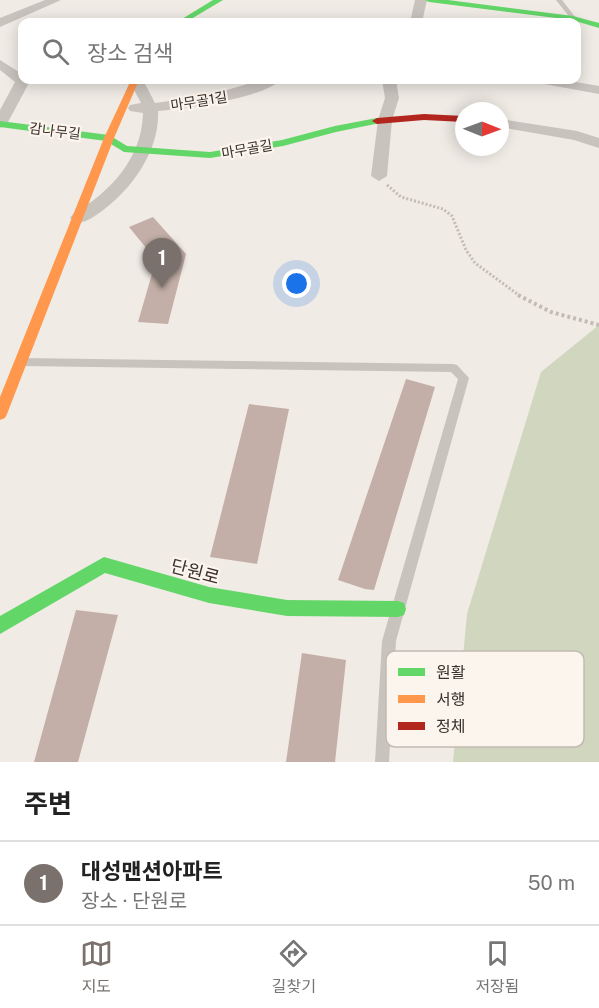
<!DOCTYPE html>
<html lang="ko">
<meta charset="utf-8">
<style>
:root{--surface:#fff;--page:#f6f6f6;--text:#222;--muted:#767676;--line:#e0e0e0;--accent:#7a716c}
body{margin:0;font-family:"Public Sans","Noto Sans KR",sans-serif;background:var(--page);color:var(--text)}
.compass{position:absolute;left:455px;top:102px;width:54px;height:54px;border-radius:50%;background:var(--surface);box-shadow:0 3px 15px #0003;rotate:91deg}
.you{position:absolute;left:297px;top:284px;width:21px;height:21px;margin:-15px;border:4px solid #fff;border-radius:50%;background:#1a73e8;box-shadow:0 0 0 9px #1a73e833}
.badge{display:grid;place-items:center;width:39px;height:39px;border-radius:50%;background:var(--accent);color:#fff;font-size:20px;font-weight:700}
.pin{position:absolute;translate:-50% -50px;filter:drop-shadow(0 2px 3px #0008)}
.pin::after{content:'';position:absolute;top:32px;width:21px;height:18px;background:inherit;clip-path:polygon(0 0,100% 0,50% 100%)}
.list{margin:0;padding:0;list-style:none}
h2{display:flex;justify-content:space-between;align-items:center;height:78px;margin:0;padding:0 24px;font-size:26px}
h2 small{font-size:20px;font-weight:400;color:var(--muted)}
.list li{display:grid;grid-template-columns:39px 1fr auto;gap:18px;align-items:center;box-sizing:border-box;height:84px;padding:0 24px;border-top:2px solid var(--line)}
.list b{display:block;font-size:22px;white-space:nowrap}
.list p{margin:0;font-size:20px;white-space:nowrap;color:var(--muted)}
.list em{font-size:20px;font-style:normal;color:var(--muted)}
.icon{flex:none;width:33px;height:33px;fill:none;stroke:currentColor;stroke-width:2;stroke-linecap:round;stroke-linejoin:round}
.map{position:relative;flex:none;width:599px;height:762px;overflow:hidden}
.search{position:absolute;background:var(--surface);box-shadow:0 3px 15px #0003;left:18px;right:18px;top:18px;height:66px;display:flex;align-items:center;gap:15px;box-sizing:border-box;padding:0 21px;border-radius:12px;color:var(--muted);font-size:22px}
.sheet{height:162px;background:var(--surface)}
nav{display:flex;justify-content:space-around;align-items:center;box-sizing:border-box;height:84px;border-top:2px solid var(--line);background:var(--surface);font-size:16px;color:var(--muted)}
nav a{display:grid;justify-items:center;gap:3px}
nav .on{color:var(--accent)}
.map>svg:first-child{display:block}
.green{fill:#d1d6bf}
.building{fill:#c3afa7}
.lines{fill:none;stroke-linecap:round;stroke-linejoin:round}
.path-far1{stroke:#c2bbb6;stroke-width:3;stroke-dasharray:2 2;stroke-linecap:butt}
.path{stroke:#c2bbb6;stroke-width:4;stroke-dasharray:3 3;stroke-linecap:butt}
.lane{fill:#c9c3be;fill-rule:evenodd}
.street{fill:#c9c3be;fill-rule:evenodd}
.fast{fill:#63d668;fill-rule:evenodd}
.slow{fill:#ff974d;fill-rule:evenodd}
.jam{fill:#b3261e;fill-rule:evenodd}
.labels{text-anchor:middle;stroke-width:4.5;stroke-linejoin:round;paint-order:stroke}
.far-street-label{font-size:14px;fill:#3b302b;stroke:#fbf5ee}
.near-street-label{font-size:18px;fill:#3b302b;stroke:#fbf5ee}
.key{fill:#fbf5ee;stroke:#c1bab4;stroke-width:1.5}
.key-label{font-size:16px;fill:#3b302b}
</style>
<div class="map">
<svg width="599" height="762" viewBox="0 0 599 762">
<rect width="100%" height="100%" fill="#f0ebe5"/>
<!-- green -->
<path class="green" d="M599 325V762H453L467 614 541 372Z"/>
<!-- building -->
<path class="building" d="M153 217 186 254 168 324 138 322 156 260 129 227Z
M406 379 435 387 374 590 365 589 338 580Z
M249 404 289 409 257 564 210 557Z
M76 610 118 615 78 762H34Z
M302 653 346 660 335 762H286Z"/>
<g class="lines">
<!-- path-far1 -->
<path class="path-far1" d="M387 185 401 197 443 209 452 216 466 250 475 263 520 296"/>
<!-- path -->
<path class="path" d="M518 295 551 312 599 325"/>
<!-- lane -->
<path class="lane" d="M556 0H562L576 18 575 19H571Z
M22 358 453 364 457 365 469 378 396 641 389 762H375L382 641 458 379 451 372 22 366 17 362Z"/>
<!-- street -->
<path class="street" d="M45 0H61L0 27V18Z
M415 0H427L422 22H410Z
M0 60 22 74V80L30 81 7 124 0 128V110L15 82 0 70Z
M129 80H143L155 103 206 96 261 80H280C264 98 183 109 158 111 160 150 132 189 102 211 93 217 84 225 73 222L70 218 73 214C110 192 142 159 143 113L130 111 128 108 130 105 141 103Z
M382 80H396L399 98 392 120 387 176 379 181 371 176 378 120 385 98Z
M537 80H564L599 86V94L544 84Z
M500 119 577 131 599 138V148L574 140 500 127Z"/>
<!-- fast -->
<path class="fast" d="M213 0H223L186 22H177Z
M425 0H448L573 16 599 23V28L572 20 429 2Z
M377 118 382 121 380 123 336 132 283 146 210 158 124 152 106 141 0 127V121L109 135 127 146 210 152 282 140 335 126Z
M104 557 209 587 287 600 398 601 404 603 406 609 404 615 398 617 287 616 209 603 105 573 0 634V616Z"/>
<!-- slow -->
<path class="slow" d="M131 80H139L114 138 7 414 5 418 0 420V397L104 138Z"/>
<!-- jam -->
<path class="jam" d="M424 114 464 116V122L424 120 377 124 372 121 377 118Z"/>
</g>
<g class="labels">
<!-- far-street labels -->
<g class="far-street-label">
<text transform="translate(199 101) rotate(-9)" y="5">마무골1길</text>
<text transform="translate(55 131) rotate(7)" y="5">감나무길</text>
<text transform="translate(247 149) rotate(-10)" y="5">마무골길</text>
</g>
<!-- near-street labels -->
<g class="near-street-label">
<text transform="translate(195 572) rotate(15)" y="6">단원로</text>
</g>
</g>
<!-- legend -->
<rect x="386" y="651" width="198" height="96" rx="9" class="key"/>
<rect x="398" y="668" width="27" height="8" fill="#63d668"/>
<rect x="398" y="695" width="27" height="8" fill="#ff974d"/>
<rect x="398" y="722" width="27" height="8" fill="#b3261e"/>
<g class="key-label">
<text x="436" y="678">원활</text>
<text x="436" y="705">서행</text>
<text x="436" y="732">정체</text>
</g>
</svg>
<svg class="compass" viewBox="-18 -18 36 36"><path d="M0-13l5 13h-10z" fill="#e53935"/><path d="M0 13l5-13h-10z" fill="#767676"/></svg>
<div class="you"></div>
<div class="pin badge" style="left:162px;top:288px">1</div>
<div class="search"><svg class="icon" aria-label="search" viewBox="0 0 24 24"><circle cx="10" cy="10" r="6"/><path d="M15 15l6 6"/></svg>장소 검색</div>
</div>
<section class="sheet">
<h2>주변<small></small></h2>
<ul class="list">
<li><span class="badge">1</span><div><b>대성맨션아파트</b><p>장소 · 단원로</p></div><em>50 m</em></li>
</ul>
</section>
<nav>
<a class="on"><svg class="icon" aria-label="map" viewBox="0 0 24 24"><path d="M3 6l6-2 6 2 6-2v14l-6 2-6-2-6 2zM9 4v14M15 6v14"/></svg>지도</a>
<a><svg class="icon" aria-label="directions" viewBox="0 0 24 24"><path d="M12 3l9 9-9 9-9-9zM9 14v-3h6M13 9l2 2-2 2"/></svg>길찾기</a>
<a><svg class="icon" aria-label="saved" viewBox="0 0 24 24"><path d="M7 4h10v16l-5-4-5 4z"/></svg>저장됨</a>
</nav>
